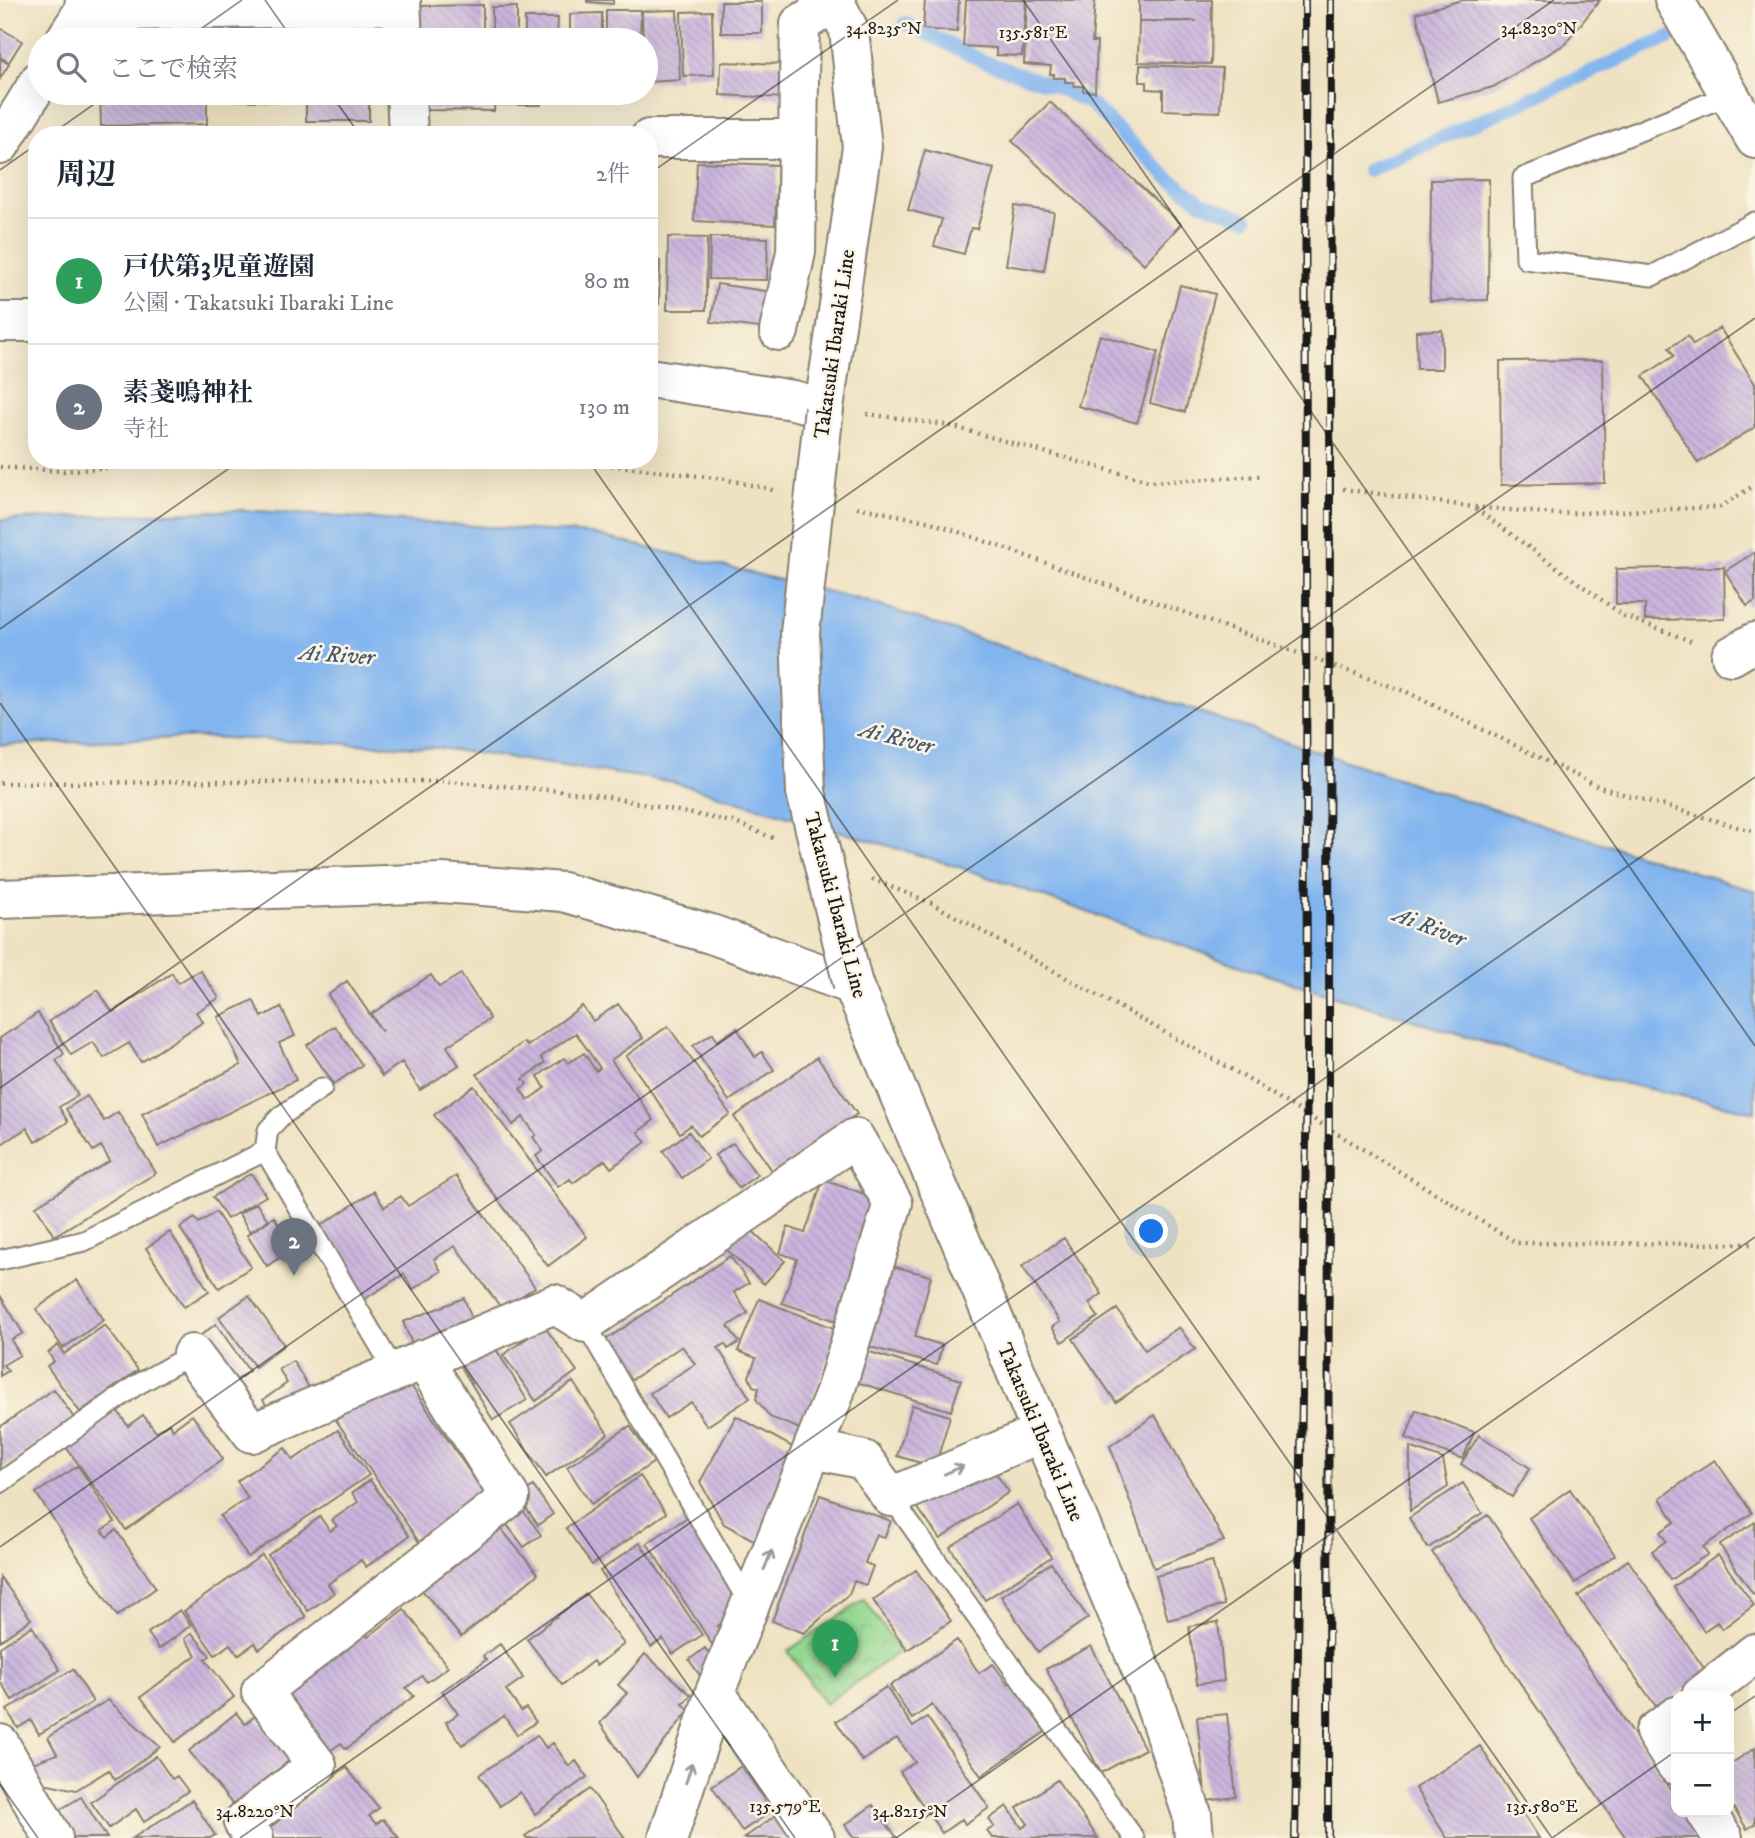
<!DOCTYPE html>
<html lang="ja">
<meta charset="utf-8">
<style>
:root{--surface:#fff;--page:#f6f6f7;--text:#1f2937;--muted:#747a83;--line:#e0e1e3;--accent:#1a73e8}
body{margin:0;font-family:"IM FELL DW Pica","Noto Serif JP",serif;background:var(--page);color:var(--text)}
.controls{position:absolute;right:21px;bottom:21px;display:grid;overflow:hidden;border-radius:14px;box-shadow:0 7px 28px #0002}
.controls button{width:63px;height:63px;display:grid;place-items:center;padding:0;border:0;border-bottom:2px solid var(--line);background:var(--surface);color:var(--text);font:35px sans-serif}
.you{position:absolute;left:1152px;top:1232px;width:24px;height:24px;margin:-18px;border:5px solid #fff;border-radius:50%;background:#1a73e8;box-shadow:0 0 0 10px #1a73e833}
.badge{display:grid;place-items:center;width:46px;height:46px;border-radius:50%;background:var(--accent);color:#fff;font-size:23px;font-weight:700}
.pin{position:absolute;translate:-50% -58px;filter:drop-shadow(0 2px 4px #0008)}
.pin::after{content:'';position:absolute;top:37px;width:24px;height:21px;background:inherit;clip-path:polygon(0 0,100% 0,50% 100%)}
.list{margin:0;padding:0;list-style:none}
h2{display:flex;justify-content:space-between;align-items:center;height:91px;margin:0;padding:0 28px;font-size:30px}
h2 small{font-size:23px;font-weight:400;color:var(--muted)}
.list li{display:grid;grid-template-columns:46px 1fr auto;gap:21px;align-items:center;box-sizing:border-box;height:126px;padding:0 28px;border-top:2px solid var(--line)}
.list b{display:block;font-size:26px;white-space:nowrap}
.list p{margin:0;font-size:23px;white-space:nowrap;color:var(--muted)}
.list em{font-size:23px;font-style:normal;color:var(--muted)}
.icon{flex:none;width:38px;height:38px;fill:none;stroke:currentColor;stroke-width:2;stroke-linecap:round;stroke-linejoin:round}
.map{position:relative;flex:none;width:1755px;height:1838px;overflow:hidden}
.search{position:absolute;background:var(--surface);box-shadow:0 7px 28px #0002;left:28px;top:28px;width:630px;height:77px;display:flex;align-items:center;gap:18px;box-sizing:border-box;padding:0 24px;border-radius:38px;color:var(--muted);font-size:26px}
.panel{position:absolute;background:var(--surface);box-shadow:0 7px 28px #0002;left:28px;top:126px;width:630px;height:343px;border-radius:28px}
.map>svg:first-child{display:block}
.park{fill:url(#park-crowns);stroke:#587a56;stroke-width:2}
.water{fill:#82b5ef;stroke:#4f6886;stroke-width:2}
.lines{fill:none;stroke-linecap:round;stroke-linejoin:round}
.stream{stroke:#82b5ef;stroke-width:14}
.building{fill:url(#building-back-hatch);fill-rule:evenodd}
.service-casing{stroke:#867f6f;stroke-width:23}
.minor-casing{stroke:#867f6f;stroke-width:42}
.secondary-casing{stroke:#867f6f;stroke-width:42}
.path{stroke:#867f6f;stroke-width:4.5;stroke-dasharray:2 5;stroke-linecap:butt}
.service{stroke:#fff;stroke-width:19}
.minor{stroke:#fff;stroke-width:38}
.secondary{stroke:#fff;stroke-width:38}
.rail-casing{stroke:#1c1c1c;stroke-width:8}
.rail{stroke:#fcf5e5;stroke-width:5;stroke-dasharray:16;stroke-linecap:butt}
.secondary-bridge-casing{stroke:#867f6f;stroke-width:42;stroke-linecap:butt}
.secondary-bridge{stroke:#fff;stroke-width:38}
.oneway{stroke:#999}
.ticks{fill:none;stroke:#1c1c1c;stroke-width:2;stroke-opacity:0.45}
.labels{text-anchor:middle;stroke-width:5;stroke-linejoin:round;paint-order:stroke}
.street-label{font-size:21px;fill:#1c1c1c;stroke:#fcf5e5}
.water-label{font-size:23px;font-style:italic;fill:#455970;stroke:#fcf5e5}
.ticks-label{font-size:18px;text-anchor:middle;fill:#1c1c1c;stroke:#fcf5e5;stroke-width:5;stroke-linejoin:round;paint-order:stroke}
</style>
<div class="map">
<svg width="1755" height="1838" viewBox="0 0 1755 1838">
<defs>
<pattern id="park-crowns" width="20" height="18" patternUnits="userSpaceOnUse" patternTransform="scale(1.75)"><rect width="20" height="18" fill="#93d891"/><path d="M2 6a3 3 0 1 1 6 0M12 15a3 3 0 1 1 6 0" fill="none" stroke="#7eb97c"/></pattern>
<pattern id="building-back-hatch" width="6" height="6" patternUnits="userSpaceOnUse" patternTransform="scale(1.75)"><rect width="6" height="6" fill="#cab5dd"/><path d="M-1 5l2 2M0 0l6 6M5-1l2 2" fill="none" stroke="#ad9bbd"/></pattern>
</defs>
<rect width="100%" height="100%" fill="#fcf5e5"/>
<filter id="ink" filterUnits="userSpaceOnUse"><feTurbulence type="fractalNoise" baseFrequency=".0143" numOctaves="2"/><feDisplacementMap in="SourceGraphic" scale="14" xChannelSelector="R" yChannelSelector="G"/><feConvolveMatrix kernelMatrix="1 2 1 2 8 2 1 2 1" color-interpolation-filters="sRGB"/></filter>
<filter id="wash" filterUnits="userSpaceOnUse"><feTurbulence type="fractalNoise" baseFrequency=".00686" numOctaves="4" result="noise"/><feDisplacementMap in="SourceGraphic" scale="28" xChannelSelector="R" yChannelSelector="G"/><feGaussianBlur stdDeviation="1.57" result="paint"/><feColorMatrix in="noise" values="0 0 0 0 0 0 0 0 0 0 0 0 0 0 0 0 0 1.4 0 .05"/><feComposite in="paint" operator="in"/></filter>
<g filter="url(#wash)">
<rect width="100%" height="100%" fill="#efe2c2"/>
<!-- park -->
<path class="park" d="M864 1599 900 1651 825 1704 788 1651Z"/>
<!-- water -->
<path class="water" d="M242 510 592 534 866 601 1445 794 1755 891V1112L1595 1077 1252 970 959 867 674 782 439 748 203 737 0 745V520Z"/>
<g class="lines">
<!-- stream -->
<path class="stream" d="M905 23 983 61 1056 87 1091 104 1167 177 1202 203 1246 219
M1368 170 1670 37"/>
</g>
<g id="blocks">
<!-- building -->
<path class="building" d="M587 0H613V4L587 2Z
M925 0H959L957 32 923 29Z
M966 0H1026L1022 56 996 55V48L963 46Z
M1027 0H1095L1092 42H1097L1095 92 1083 91V86H1074V82H1065V78H1053L1054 74H1050L1051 66 1024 64Z
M1139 0H1212L1211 64 1138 62 1139 22 1197 21H1139Z
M1462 0H1600L1565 44 1493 87 1438 102 1416 13Z
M721 2H762V33H721Z
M483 5V40H420V6Z
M492 7H517V37H525V18H558L557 40H492Z
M606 10H641L640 40H606Z
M677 10 680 80 646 82V40H643L642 11Z
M712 11 714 75 683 76 681 12Z
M602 13V40H570V14Z
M262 18 301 19V40H261Z
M379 19V40H308V20Z
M205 24 206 40H99V26Z
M0 28 22 41 9 62 0 57Z
M224 29 257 30V40H224Z
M0 59 9 64 0 79Z
M721 62 786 64 785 98 720 95Z
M1140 65 1222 68 1220 112 1163 110V90L1147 89V82H1140Z
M100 93H207V124L101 126Z
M223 93H255V101L223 100Z
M260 93H299V102L259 101Z
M306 93H369V121H306Z
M427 93H495L494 111 427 110Z
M499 93H541V105H499Z
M1050 102 1181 224 1144 264 1012 141Z
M925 150 994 169 977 229 971 228 964 254 934 246 942 219 908 210Z
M697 162 778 165 775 225 694 221Z
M1489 179 1488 300 1430 301 1431 180Z
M1015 206 1054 212 1044 271 1006 265Z
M668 237 707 238 706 310H667Z
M710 237 768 238 767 280 709 279Z
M649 261H660L659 304H649Z
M717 284 772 292 767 329 711 322Z
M1180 285 1215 294 1185 412 1150 403Z
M1720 328 1755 384V427L1698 463 1643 376 1674 356 1669 348 1688 336 1693 345Z
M1442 330V369H1417L1416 331Z
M1100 335 1158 352 1137 423 1078 406Z
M1603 360 1605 483 1501 485 1500 361Z
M1755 552V601L1747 606 1725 571Z
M1724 567 1725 619 1645 620V604H1616V569Z
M200 970 219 998 196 1012 203 1022 141 1062 129 1043 104 1058 93 1042 71 1055 49 1021 98 990 112 1012 172 973 178 983Z
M461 974 490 1019 447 1046 459 1065 420 1090 402 1062 382 1076 328 995 347 981 382 1032 371 1014 431 975 439 987Z
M253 1000 262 1017 281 1007 295 1036 279 1043 296 1080 158 1147 142 1114 241 1065 218 1017Z
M618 1004 643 1038 611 1060 654 1120 638 1132 646 1142 611 1168 605 1160 573 1183 570 1179 558 1187 536 1156 543 1151 533 1137 536 1135 523 1117 513 1125 477 1074 524 1042 527 1046 582 1006 593 1021ZM576 1033 600 1068 596 1071 584 1053 568 1063 564 1058 538 1076 545 1088 528 1100 520 1089 527 1084 523 1079 545 1063 541 1057Z
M38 1013 64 1054 56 1060 78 1095 59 1107 68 1122 35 1142 27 1128 0 1145V1038Z
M335 1026 362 1065 334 1084 307 1045Z
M668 1026 730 1114 699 1136 691 1125 680 1133 626 1056Z
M737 1028 755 1057 762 1052 774 1070 729 1101 693 1046 713 1033 717 1041Z
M817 1057 857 1114 774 1173 734 1117Z
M474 1086 587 1237 548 1266 434 1115Z
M87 1096 104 1121 118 1112 156 1173 54 1236 36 1206 110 1161 101 1146 93 1151 66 1109Z
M689 1132 708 1159 682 1178 663 1151Z
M733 1143 757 1175 739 1188 715 1155Z
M251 1173 266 1196 227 1219 213 1197Z
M456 1176 535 1287 502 1309 455 1246 434 1259 441 1271 413 1289 404 1274 363 1300 317 1228 374 1191 384 1207 401 1196 408 1206Z
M823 1180 886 1201 843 1323 782 1303 797 1259 780 1253 788 1227 805 1233Z
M256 1203 268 1220 250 1232 239 1214Z
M216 1212 251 1267 219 1288 180 1228 195 1218 199 1223Z
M274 1217 294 1248 267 1266 247 1235Z
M747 1226 785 1261 764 1284 726 1249Z
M170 1232 209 1291 184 1307 146 1248Z
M1064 1238 1102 1294 1089 1303 1098 1317 1062 1342 1052 1327 1060 1322 1022 1266Z
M730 1256 749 1283 734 1292 748 1313 728 1326 739 1342 728 1349 725 1344 718 1348 750 1398 707 1426 691 1402 666 1418 650 1393 695 1364 682 1346 630 1381 604 1341Z
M884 1264 931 1276 915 1337 942 1345 937 1365 863 1345Z
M77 1280 104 1320 63 1348 36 1309Z
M0 1295 23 1333 11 1340 20 1355 3 1365 8 1371 0 1376Z
M249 1296 284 1345 255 1367 219 1317Z
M464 1298 473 1322 413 1346 403 1322Z
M759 1299 839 1330 800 1429 770 1417 756 1399 759 1388 753 1386 749 1377 756 1358 738 1351Z
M1117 1309 1145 1350 1179 1327 1195 1349 1116 1402 1073 1339Z
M216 1324 249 1371 226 1388 193 1341Z
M105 1325 138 1370 80 1412 47 1366 54 1361 48 1353 58 1345 64 1354Z
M544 1326 577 1371 536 1401 503 1355Z
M488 1336 527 1400 493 1420 455 1357Z
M863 1350 961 1380 951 1411 853 1381Z
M293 1361 311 1391 273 1415 263 1400 287 1383 279 1369Z
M404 1375 486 1496 419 1542 336 1420Z
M573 1382 608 1434 546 1477 510 1424Z
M54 1389 74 1418 0 1470V1427Z
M912 1405 950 1416 935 1467 897 1456Z
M117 1410 128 1426 143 1415 156 1432 169 1423 173 1429 192 1415 223 1459 126 1530 66 1447Z
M1416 1410 1474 1432 1463 1459 1406 1438Z
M1155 1415 1224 1541 1154 1568 1110 1446Z
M736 1416 798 1450 759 1543 724 1524 700 1482Z
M630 1426 654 1462 591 1504 567 1467Z
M338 1430 369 1475 248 1557 220 1516 248 1498 237 1481 285 1448 293 1460Z
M1479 1435 1530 1468 1512 1497 1461 1464Z
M1410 1447 1443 1459 1448 1487 1410 1511Z
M1715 1460 1752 1513 1703 1547 1708 1554 1670 1580 1652 1551 1666 1541 1660 1532 1675 1522 1660 1498Z
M78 1466 115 1522 102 1530 107 1537 116 1530 156 1588 117 1616 36 1493Z
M991 1467 1009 1492 940 1539 912 1500Z
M640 1476 666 1513 592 1565 566 1528Z
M370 1480 409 1536 366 1567 361 1560 328 1584 334 1593 308 1611 268 1555 320 1517 330 1531 337 1526 332 1520 358 1502 352 1493Z
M1463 1483 1482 1513 1428 1548 1409 1518Z
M533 1486 553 1514 538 1525 518 1497Z
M1570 1489 1615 1555 1575 1583 1529 1518Z
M820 1495 891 1521 884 1538 876 1534 865 1563 873 1566 866 1585 854 1581 849 1594 804 1633 772 1621Z
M516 1501 541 1535 524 1547 498 1513Z
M1017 1504 1051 1557 985 1600 950 1547Z
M1488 1515 1676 1797V1812H1686L1704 1838H1626L1490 1639 1432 1552Z
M688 1517 746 1608 717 1626 727 1642 720 1657 647 1543Z
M494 1520 538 1574 461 1637 422 1590Z
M1755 1522V1593L1753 1594 1720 1545Z
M640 1543 702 1635 673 1654 663 1639 651 1647 600 1571Z
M262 1555 306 1617 259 1649 255 1643 238 1655 230 1644 215 1655 184 1611Z
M1718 1555 1754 1605 1722 1629 1717 1622 1704 1631 1673 1587Z
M1628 1560 1708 1674 1657 1708 1578 1596Z
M1212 1561 1224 1605 1168 1620 1156 1576Z
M1051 1563 1088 1618 1038 1652 1001 1596Z
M916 1570 951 1621 907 1650 873 1600Z
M0 1577 31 1619 0 1641Z
M586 1594 624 1644 596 1666 593 1661 562 1685 527 1639Z
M404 1609 448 1667 427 1682 422 1676 406 1688 414 1696 346 1749 341 1743 327 1753 281 1693 362 1630 368 1637Z
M180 1610 191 1625 159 1649 148 1633Z
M1218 1622 1224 1681 1197 1684 1189 1626Z
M32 1626 60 1670 12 1700 0 1681V1647Z
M192 1633 210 1656 205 1659 234 1697 175 1742 141 1697 196 1655 185 1639Z
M957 1640 979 1673 993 1664 1008 1684 1011 1682 1045 1732 981 1776 932 1705 912 1719 890 1686Z
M500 1644 523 1678 506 1690 521 1711 526 1708 536 1722 517 1735 504 1716 462 1745 446 1722 458 1714 442 1691 486 1660 483 1656Z
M1091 1646 1145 1749 1101 1773 1046 1669Z
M705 1648 720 1669 704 1681 689 1660Z
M645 1654 691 1695 683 1704 689 1710 637 1777 600 1723 627 1693 618 1685Z
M73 1669 93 1702 39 1734 31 1720 18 1728 7 1710Z
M886 1687 913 1727 927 1717 989 1808 965 1824 962 1819 942 1833 900 1772 915 1762 897 1738 862 1761 836 1721Z
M108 1700 160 1747 115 1780 109 1770 76 1790 34 1781 27 1765 57 1754 48 1737Z
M236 1713 245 1724 255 1716 290 1760 233 1805 189 1751Z
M1227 1714 1236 1797 1206 1801 1197 1717Z
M537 1735 546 1748 553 1743 569 1766 576 1761 587 1777 535 1814 520 1792 500 1806 479 1775Z
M1480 1746 1539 1838H1447L1415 1788Z
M1755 1748V1824L1747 1829 1729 1801V1765Z
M156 1756 172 1779 177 1776 188 1791 144 1822 136 1809 109 1828 91 1802Z
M750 1760 781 1805 742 1831 712 1786Z
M346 1767 379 1808 369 1816 376 1824 383 1819 399 1838H266L263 1833Z
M1057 1780 1098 1838H992L987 1831 994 1827 989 1819 1007 1806 1022 1828 1028 1824 1017 1808Z
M590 1789 625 1838H527L525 1836Z
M81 1797 107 1838H65L51 1815Z
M192 1800 215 1835 210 1838H133Z
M873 1805 897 1838H854L845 1825Z
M779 1813 796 1838H744Z"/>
</g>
</g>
<g filter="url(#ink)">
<use href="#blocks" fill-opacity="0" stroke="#867f6f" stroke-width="2"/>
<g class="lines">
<!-- service casing -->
<g class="service-casing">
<path id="service" d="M1731 94 1523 178 1526 259 1652 276 1755 222
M265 1151 268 1130 281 1116 322 1088
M0 1260 84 1241 265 1151 395 1372
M585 1323 750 1605
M0 1483 135 1386 192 1354
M891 1497 1134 1838"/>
</g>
<!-- minor casing -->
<g class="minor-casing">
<path id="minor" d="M85 0 83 12 401 5
M401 0 403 40
M1674 0 1755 139
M65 40 83 12
M406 93 408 135
M649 139H798
M0 145 40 80
M0 322H37
M779 331 796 252 800 24 835 2
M649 378 793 400 824 408
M1731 656 1755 642
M0 899 442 883 563 892 711 934 853 985
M192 1354 252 1433 554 1304 585 1323 855 1138 893 1203 834 1395 715 1692 668 1838
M813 1449 864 1460 891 1497 1041 1433
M715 1692 815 1838
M1701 1696 1755 1653
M1676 1716 1655 1732 1676 1765
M0 1744 53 1838
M1706 1812 1723 1838
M254 1838 243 1822 317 1765 261 1691 510 1497 423 1359"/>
</g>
<!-- secondary casing -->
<g class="secondary-casing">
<path id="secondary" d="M824 408 862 147 849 30 835 2 836 0
M853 985 1150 1690 1192 1814 1194 1838"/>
</g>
<!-- path -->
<path class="path" d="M867 414 947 425 1152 482 1260 476
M570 460 724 479 773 490
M0 467 63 471 220 460
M1343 489 1474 507 1556 514 1720 507 1755 485
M857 507 931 522 1407 692 1599 787 1755 832
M1476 509 1624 616 1691 641
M0 783 447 781 593 794 733 822 773 838
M872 879 933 904 1231 1069 1517 1243 1755 1244"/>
<!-- service -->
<use href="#service" class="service"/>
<!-- minor -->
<use href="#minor" class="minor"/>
<!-- secondary -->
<use href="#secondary" class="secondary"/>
<!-- rail casing -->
<g class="rail-casing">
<path id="rail" d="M1295 1838 1307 1077 1305 0
M1328 1838C1331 1225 1327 613 1331 0"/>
</g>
<!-- rail -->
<use href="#rail" class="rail"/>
<!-- secondary-bridge casing -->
<g class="secondary-bridge-casing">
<path id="secondary-bridge" d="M824 408 800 633 806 792 853 985"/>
</g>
<!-- secondary-bridge -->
<use href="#secondary-bridge" class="secondary-bridge"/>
</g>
<!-- one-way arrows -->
<defs><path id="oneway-shaft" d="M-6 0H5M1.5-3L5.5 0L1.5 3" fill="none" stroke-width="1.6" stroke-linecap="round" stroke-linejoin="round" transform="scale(1.75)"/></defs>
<g class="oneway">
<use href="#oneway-shaft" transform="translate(954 1470) rotate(-23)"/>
<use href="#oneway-shaft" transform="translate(768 1560) rotate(-68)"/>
<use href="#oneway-shaft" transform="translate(689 1773) rotate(-72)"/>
</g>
</g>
<!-- ticks -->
<path class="ticks" d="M265 0 293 40M1023 0 1755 1046M185 40 242 0M330 93 360 135M50 135 110 93M0 170 37 144M649 174 898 0M588 460 1552 1838M0 629 241 460M0 703 795 1838M0 1088 1554 0M0 1547 1755 318M1729 1714 1755 1696M0 1784 38 1838M240 1838 1755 777M896 1838 1755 1237M1552 1838 1676 1751"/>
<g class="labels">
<!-- street labels -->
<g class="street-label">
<text transform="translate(834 344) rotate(-82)" y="7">Takatsuki Ibaraki Line</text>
<text transform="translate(836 905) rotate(75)" y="7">Takatsuki Ibaraki Line</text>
<text transform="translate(1041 1432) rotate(67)" y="7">Takatsuki Ibaraki Line</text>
</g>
<!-- water labels -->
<g class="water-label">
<text transform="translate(337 654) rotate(4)" y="8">Ai River</text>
<text transform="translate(897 737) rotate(14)" y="8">Ai River</text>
<text transform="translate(1430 926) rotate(21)" y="8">Ai River</text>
</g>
</g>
<g class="ticks-label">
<text x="884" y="34">34.8235°N</text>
<text x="1539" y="34">34.8230°N</text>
<text x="1033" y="38">135.581°E</text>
<text x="785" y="1812">135.579°E</text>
<text x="1542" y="1812">135.580°E</text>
<text x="255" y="1817">34.8220°N</text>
<text x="910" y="1817">34.8215°N</text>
</g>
</svg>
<div class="controls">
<button>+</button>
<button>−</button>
</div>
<div class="you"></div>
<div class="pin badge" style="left:835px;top:1678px;background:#2e9e5b">1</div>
<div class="pin badge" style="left:294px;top:1276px;background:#6b7280">2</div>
<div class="search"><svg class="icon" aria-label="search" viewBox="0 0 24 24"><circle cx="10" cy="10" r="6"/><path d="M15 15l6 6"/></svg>ここで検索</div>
<section class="panel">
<h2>周辺<small>2件</small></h2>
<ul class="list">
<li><span class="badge" style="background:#2e9e5b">1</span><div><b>戸伏第3児童遊園</b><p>公園 · Takatsuki Ibaraki Line</p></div><em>80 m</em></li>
<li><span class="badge" style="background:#6b7280">2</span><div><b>素戔嗚神社</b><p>寺社</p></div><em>130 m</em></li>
</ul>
</section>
</div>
